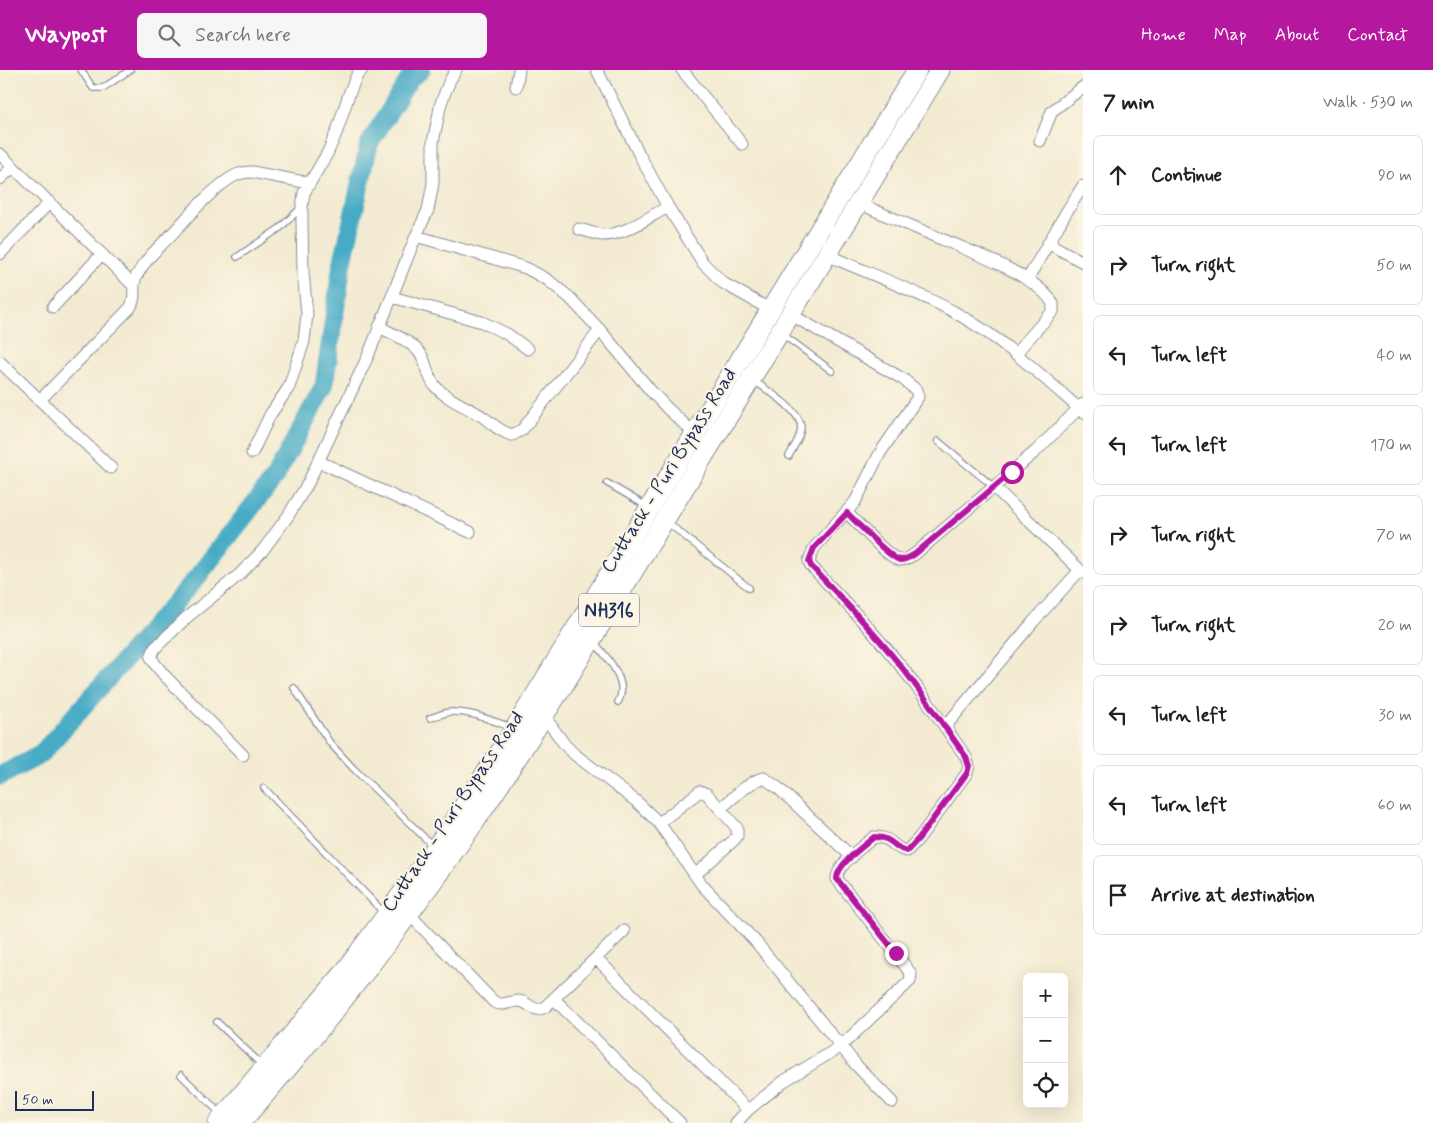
<!DOCTYPE html>
<meta charset="utf-8">
<style>
:root{--surface:#fff;--page:#f6f6f6;--text:#202124;--muted:#757577;--line:#e0e0e0;--accent:#b5179e}
body{margin:0;font-family:Mynerve,sans-serif;background:var(--page);color:var(--text)}
.controls{position:absolute;right:15px;bottom:15px;display:grid;overflow:hidden;border-radius:8px;box-shadow:0 5px 20px #0002}
.controls button{width:45px;height:45px;display:grid;place-items:center;padding:0;border:0;border-bottom:1px solid var(--line);background:var(--surface);color:var(--text);font:25px sans-serif}
.scale{position:absolute;left:15px;bottom:12px;width:79px;box-sizing:border-box;padding-left:5px;border:2px solid #1b2f5e;border-top:0;font-size:14px;line-height:18px;white-space:nowrap;color:#1b2f5e;-webkit-text-stroke:4px #fcf5e5;paint-order:stroke}
.stop{position:absolute;width:15px;height:15px;margin:-11px;border:4px solid #b5179e;border-radius:50%;background:#fff}
.stop.end{background:#b5179e;border-color:#fff;box-shadow:0 1px 5px #0008}
.list{margin:0;padding:0;list-style:none}
h2{display:flex;justify-content:space-between;align-items:center;height:65px;margin:0;padding:0 20px;font-size:21px}
h2 small{font-size:16px;font-weight:400;color:var(--muted)}
.list li{display:grid;grid-template-columns:32px 1fr auto;gap:15px;align-items:center;box-sizing:border-box;height:80px;margin:0 10px 10px;padding:0 10px;border:1px solid var(--line);border-radius:8px}
.list b{display:block;font-size:19px;white-space:nowrap}
.list em{font-size:16px;font-style:normal;color:var(--muted)}
.icon{flex:none;width:28px;height:28px;fill:none;stroke:currentColor;stroke-width:2;stroke-linecap:round;stroke-linejoin:round}
.map{position:relative;flex:none;width:1083px;height:1053px;overflow:hidden}
header{display:flex;align-items:center;gap:30px;box-sizing:border-box;height:70px;padding:0 25px;background:var(--accent);color:#fff}
header strong{font-size:24px}
nav{display:flex;gap:28px;margin-inline-start:auto;font-size:18px}
.search{width:350px;height:45px;background:var(--page);display:flex;align-items:center;gap:12px;box-sizing:border-box;padding:0 18px;border-radius:8px;color:var(--muted);font-size:19px}
main{display:flex}
aside{flex:1;background:var(--surface)}
.map>svg:first-child{display:block}
.lines{fill:none;stroke-linecap:round;stroke-linejoin:round}
.river{stroke:#47abc6;stroke-width:19}
.service-casing{stroke:#878d98;stroke-width:8}
.minor-casing{stroke:#878d98;stroke-width:13}
.trunk-casing{stroke:#878d98;stroke-width:21}
.service{stroke:#fff;stroke-width:5.5}
.minor{stroke:#fff;stroke-width:11}
.trunk{stroke:#fff;stroke-width:19}
.route{stroke:#b5179e;stroke-width:6}
.labels{text-anchor:middle;stroke-width:4.5;stroke-linejoin:round;paint-order:stroke}
.shield{fill:#fcf5e5;stroke:#5e6a86;stroke-width:1}
.shield-label{font-size:19px;font-weight:bold;fill:#1b2f5e}
.street-label{font-size:20px;fill:#1b2f5e;stroke:#fcf5e5}
</style>
<header>
<strong>Waypost</strong>
<div class="search"><svg class="icon" aria-label="search" viewBox="0 0 24 24"><circle cx="10" cy="10" r="6"/><path d="M15 15l6 6"/></svg>Search here</div>
<nav><a>Home</a><a>Map</a><a>About</a><a>Contact</a></nav>
</header>
<main>
<div class="map">
<svg width="1083" height="1053" viewBox="0 0 1083 1053">
<rect width="100%" height="100%" fill="#fcf5e5"/>
<filter id="ink" filterUnits="userSpaceOnUse"><feTurbulence type="fractalNoise" baseFrequency=".02" numOctaves="2"/><feDisplacementMap in="SourceGraphic" scale="10" xChannelSelector="R" yChannelSelector="G"/><feConvolveMatrix kernelMatrix="1 2 1 2 8 2 1 2 1" color-interpolation-filters="sRGB"/></filter>
<filter id="wash" filterUnits="userSpaceOnUse"><feTurbulence type="fractalNoise" baseFrequency=".0096" numOctaves="4" result="noise"/><feDisplacementMap in="SourceGraphic" scale="20" xChannelSelector="R" yChannelSelector="G"/><feGaussianBlur stdDeviation="1.12" result="paint"/><feColorMatrix in="noise" values="0 0 0 0 0 0 0 0 0 0 0 0 0 0 0 0 0 1.4 0 .05"/><feComposite in="paint" operator="in"/></filter>
<g filter="url(#wash)">
<rect width="100%" height="100%" fill="#f3ebd1"/>
<g class="lines">
<!-- river -->
<path class="river" d="M0 706 40 685 194 511 275 407 324 316 341 200 369 74 410 8 421 0"/>
</g>
</g>
<g filter="url(#ink)">
<g class="lines">
<!-- service casing -->
<g class="service-casing">
<path id="service" d="M81 0 93 18H103L130 0
M237 187 280 158 302 137
M781 263 832 301
M754 311C767 320 800 340 801 357 801 367 793 378 789 386
M938 371 994 417
M607 413 648 437
M667 452 749 518
M594 572C607 587 630 612 618 632
M294 618 330 673 353 698 434 777
M430 648C437 646 443 643 450 642 471 641 493 651 513 658
M264 718 384 843
M217 952 262 995
M181 1005 222 1045"/>
</g>
<!-- minor casing -->
<g class="minor-casing">
<path id="minor" d="M597 0 639 84 668 137 703 193 723 213 771 240
M682 0 742 74
M516 17 519 0
M1040 71 1052 41 1083 17
M0 84 133 215
M0 109 13 97
M858 133C885 145 912 156 939 168 967 180 1039 206 1053 234V241L1015 284
M579 159C587 161 595 164 602 165 626 165 648 147 668 137
M416 166 526 198 548 210 570 228 600 260 650 320 668 339 694 363
M1048 173 1083 192
M0 184 49 133
M827 185C870 204 915 220 956 243 1003 269 1043 307 1083 342
M1027 210 1067 141 1083 116
M392 227 482 252 507 264 528 279
M53 237 102 184
M379 257C393 264 416 273 423 288 427 298 428 307 435 316 447 330 468 337 483 347 493 354 500 362 512 365L522 360 600 260
M0 292 111 398
M40 330 130 238C138 226 130 217 137 205 145 190 157 179 169 167 189 146 209 121 234 106 240 103 246 102 252 102L309 113
M252 383 270 345 289 317 304 271 307 244 303 202 302 152V137L304 123 328 82 337 61 349 24 357 5 362 0
M318 391 470 462
M994 417 1083 503
M847 443C857 452 888 488 900 490 906 490 910 487 915 484L1036 381 1083 334
M544 646 565 675 574 684 636 731 659 753 702 815 756 872 857 996 892 1032
M945 657 1033 552 1080 500
M243 685 165 606 155 594 151 587 155 578 186 548 239 505 263 480 288 446 308 413 368 286 416 166 428 140 433 113V72L441 33 450 10 456 0
M720 739C731 730 750 710 764 708L777 717 852 787
M659 753 700 721 707 724 737 758V766L734 770 695 805
M409 844 494 932C504 937 509 931 519 931 530 932 533 944 545 937L624 861
M596 888 748 1040
M554 929 680 1053
M736 1053 748 1040 784 1011 840 977 910 911 911 904 906 897 837 809C836 795 863 776 874 767 894 767 892 779 907 781L919 768 967 703 969 696 966 687C951 666 937 645 922 624 889 578 850 537 811 496L809 491 814 478 855 432 880 383 918 327 916 320 903 309 790 244"/>
</g>
<!-- trunk casing -->
<g class="trunk-casing">
<path id="trunk" d="M218 1053 343 904 435 779 506 673 917 0
M240 1053C322 961 397 863 467 763 501 715 531 665 563 616L940 0"/>
</g>
<!-- service -->
<use href="#service" class="service"/>
<!-- minor -->
<use href="#minor" class="minor"/>
<!-- trunk -->
<use href="#trunk" class="trunk"/>
</g>
</g>
<g class="lines" filter="url(#ink)">
<!-- route -->
<path class="route" d="M896 883 837 809C836 795 864 776 874 767 894 767 893 779 907 781L919 768 967 703 969 696 966 687C951 666 937 645 922 624 889 578 850 537 811 496L809 491 814 478 847 443C857 452 889 488 900 490 906 490 910 487 915 484L1012 402"/>
</g>
<g class="labels">
<!-- shield labels -->
<rect class="shield" x="579" y="523.5" width="60" height="33" rx="4"/>
<g class="shield-label">
<text x="609" y="547">NH316</text>
</g>
<!-- street labels -->
<g class="street-label">
<text transform="translate(668 400) rotate(-58)" y="7">Cuttack - Puri Bypass Road</text>
<text transform="translate(452 741) rotate(-56)" y="7">Cuttack - Puri Bypass Road</text>
</g>
</g>
</svg>
<div class="controls">
<button>+</button>
<button>−</button>
<button><svg class="icon" aria-label="locate" viewBox="0 0 24 24"><circle cx="12" cy="12" r="6"/><path d="M12 2v4M12 18v4M2 12h4M18 12h4"/></svg></button>
</div>
<div class="scale">50 m</div>
<div class="stop" style="left:1012px;top:402px"></div>
<div class="stop end" style="left:896px;top:883px"></div>
</div>
<aside>
<h2>7 min<small>Walk · 530 m</small></h2>
<ul class="list">
<li><svg class="icon" aria-label="ahead" viewBox="0 0 24 24"><path d="M12 20V5M6 11l6-6 6 6"/></svg><div><b>Continue</b></div><em>90 m</em></li>
<li><svg class="icon" aria-label="right" viewBox="0 0 24 24"><path d="M7 20v-9h11M14 6l5 5-5 5"/></svg><div><b>Turn right</b></div><em>50 m</em></li>
<li><svg class="icon" aria-label="left" viewBox="0 0 24 24"><path d="M17 20v-9H6M10 6l-5 5 5 5"/></svg><div><b>Turn left</b></div><em>40 m</em></li>
<li><svg class="icon" aria-label="left" viewBox="0 0 24 24"><path d="M17 20v-9H6M10 6l-5 5 5 5"/></svg><div><b>Turn left</b></div><em>170 m</em></li>
<li><svg class="icon" aria-label="right" viewBox="0 0 24 24"><path d="M7 20v-9h11M14 6l5 5-5 5"/></svg><div><b>Turn right</b></div><em>70 m</em></li>
<li><svg class="icon" aria-label="right" viewBox="0 0 24 24"><path d="M7 20v-9h11M14 6l5 5-5 5"/></svg><div><b>Turn right</b></div><em>20 m</em></li>
<li><svg class="icon" aria-label="left" viewBox="0 0 24 24"><path d="M17 20v-9H6M10 6l-5 5 5 5"/></svg><div><b>Turn left</b></div><em>30 m</em></li>
<li><svg class="icon" aria-label="left" viewBox="0 0 24 24"><path d="M17 20v-9H6M10 6l-5 5 5 5"/></svg><div><b>Turn left</b></div><em>60 m</em></li>
<li><svg class="icon" aria-label="arrive" viewBox="0 0 24 24"><path d="M6 21V4h12l-3 4 3 4H6"/></svg><div><b>Arrive at destination</b></div></li>
</ul>
</aside>
</main>
